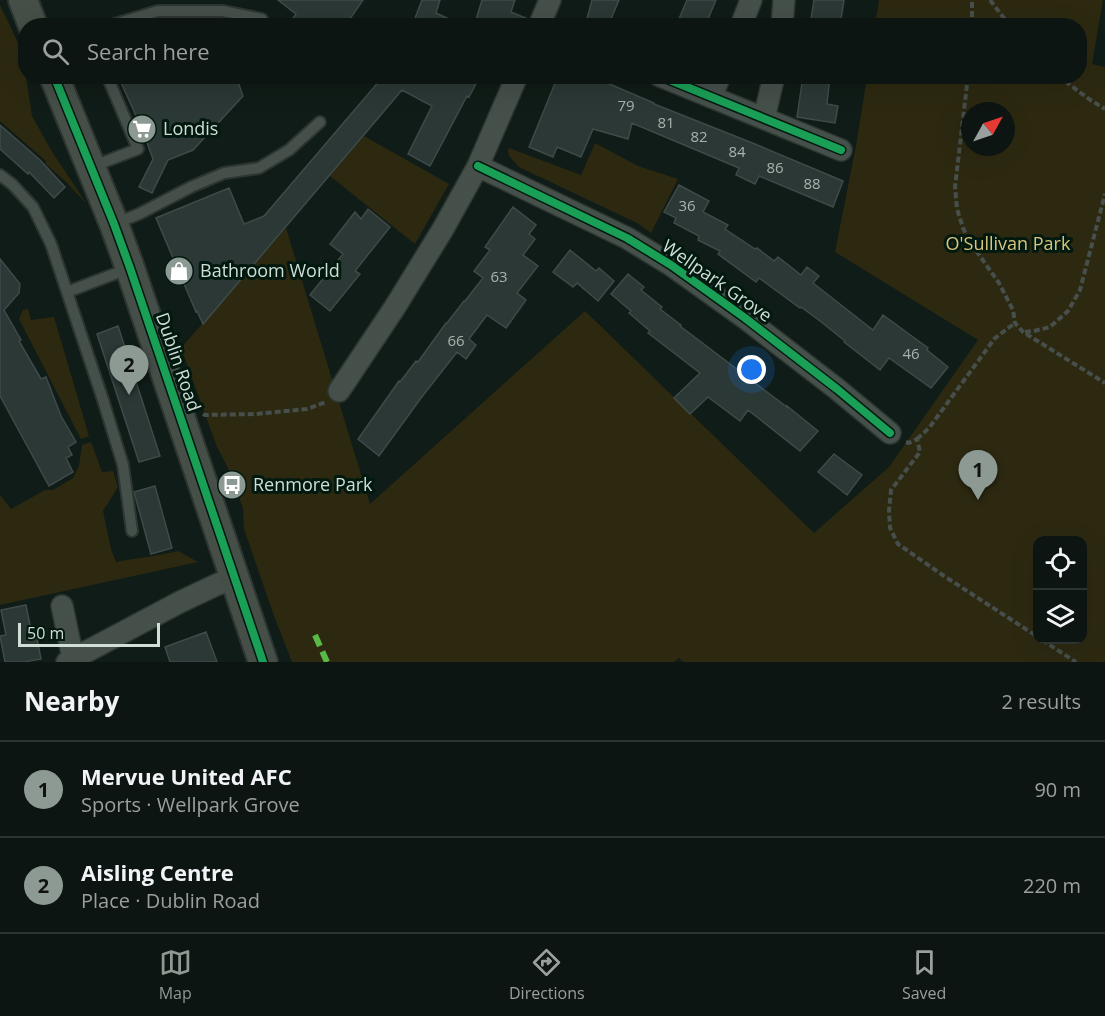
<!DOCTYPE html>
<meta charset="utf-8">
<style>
:root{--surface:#0c1511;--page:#151e1a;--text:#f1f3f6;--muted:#9a9f9f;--line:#2c3431;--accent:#8d9a93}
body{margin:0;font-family:"Open Sans",sans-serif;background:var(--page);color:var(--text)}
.controls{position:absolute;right:18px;bottom:18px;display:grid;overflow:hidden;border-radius:12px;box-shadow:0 6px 24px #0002}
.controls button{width:54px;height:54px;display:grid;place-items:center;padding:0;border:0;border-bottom:2px solid var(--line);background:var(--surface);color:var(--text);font:30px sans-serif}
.compass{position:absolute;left:961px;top:102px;width:54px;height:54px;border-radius:50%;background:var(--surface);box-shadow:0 6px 24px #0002;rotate:50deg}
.scale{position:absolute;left:18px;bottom:15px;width:142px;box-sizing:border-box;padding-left:6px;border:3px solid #d0ded6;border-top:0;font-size:16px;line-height:21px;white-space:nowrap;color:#d0ded6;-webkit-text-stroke:4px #02190f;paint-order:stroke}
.you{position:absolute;left:752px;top:370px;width:21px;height:21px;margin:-15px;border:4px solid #fff;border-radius:50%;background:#1a73e8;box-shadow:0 0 0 9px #1a73e833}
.badge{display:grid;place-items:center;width:39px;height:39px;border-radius:50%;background:var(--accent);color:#111;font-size:20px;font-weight:700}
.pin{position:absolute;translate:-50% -50px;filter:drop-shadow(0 2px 3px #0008)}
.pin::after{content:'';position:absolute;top:32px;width:21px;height:18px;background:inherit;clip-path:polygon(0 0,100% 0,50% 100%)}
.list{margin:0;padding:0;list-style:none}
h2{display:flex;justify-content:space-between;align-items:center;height:78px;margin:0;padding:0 24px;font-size:26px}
h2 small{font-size:20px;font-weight:400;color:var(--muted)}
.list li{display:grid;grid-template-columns:39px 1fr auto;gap:18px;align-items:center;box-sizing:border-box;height:96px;padding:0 24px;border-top:2px solid var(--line)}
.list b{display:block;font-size:22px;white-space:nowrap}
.list p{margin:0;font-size:20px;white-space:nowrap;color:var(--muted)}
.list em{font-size:20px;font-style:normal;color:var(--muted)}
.icon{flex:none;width:33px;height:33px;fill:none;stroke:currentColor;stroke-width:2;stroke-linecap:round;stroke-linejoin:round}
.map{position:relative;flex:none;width:1105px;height:662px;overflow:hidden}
.search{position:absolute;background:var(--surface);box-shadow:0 6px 24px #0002;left:18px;right:18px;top:18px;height:66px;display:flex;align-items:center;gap:15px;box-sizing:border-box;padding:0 21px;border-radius:24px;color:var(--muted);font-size:22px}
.sheet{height:270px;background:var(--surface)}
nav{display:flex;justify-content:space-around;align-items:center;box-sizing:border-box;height:84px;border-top:2px solid var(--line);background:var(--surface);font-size:16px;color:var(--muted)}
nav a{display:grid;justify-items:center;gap:3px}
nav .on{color:var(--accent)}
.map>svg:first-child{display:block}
.green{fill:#2d2911;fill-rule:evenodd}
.building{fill:#2b3835;stroke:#3f4a49;stroke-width:1.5}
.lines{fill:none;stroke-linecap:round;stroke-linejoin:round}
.lane-casing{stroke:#2d3531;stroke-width:14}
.street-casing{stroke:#2d3531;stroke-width:24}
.secondary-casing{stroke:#2d3531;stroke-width:32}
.path{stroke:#464f4b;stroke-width:4;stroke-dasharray:6 3;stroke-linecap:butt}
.lane{stroke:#46504b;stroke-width:10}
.street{stroke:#46504b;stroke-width:21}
.secondary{stroke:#454e47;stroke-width:28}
.quiet{stroke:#58b947;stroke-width:6;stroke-dasharray:12 6;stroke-linecap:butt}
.cycleway-casing{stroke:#02190f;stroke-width:11}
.cycleway{stroke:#1a9f57;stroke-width:8}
.labels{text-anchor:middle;stroke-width:6;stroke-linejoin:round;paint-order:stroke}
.number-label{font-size:15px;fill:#a7b4ae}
.poi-label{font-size:18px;fill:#d0ded6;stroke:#02190f;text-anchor:start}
.park-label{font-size:18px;fill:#d8c47c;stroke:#02190f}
.street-label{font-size:18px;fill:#d0ded6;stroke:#02190f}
</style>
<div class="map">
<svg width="1105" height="662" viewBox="0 0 1105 662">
<rect width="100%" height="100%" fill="#101c17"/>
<!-- green -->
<path class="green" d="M879 0H1103L1092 64 1105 67V662H683L679 658 674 662H292L274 616 244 529 243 508 227 466 217 447 181 348 286 228 370 504 585 311 814 533 889 467 978 340 835 252 856 146 867 77 1080 76V26L875 25ZM970 111H1006V147H970ZM1038 540H1082V640H1038Z
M0 5 22 51 32 116 51 150 86 203 66 182 46 164V161L0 121Z
M364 136 449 184 415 244 330 176Z
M595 143 638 166 678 179 651 233 639 224 519 167 509 156 508 152 509 148 581 175Z
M28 309 31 320 54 317 89 436 81 439 19 319 23 310Z
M91 442 102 472 113 471 118 487 103 511 111 549 116 562C137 558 158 556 178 551L198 562 0 605V495L11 509 45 490H53L73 478 79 466 82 445Z"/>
<!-- building -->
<path class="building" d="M278 0H363L345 26H287L296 14Z
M422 0H440L436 13 464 26H412Z
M482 0H515L511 12 528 19 527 26H474Z
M592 0H619L608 26H585Z
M687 0H716L705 26H676Z
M814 0H844L840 26H810Z
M118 76H236L243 96 193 150 168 160 152 193 139 187 153 159 142 129Z
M376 76H480L469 97 467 96 430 166 408 154 432 106 402 90 203 324 197 311 196 312 156 218 229 188 244 224 264 216 381 79Z
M558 76H591L654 103V104L755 144 843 181 833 207 759 176 755 184 736 175 739 168 632 123 628 139 593 129 581 157 557 147 553 157 529 147Z
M803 76H830L827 104 838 106 835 123 797 117Z
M0 125 40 160 65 187 54 198 29 172 28 174 0 149Z
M679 185 709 201 703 212 728 225 725 229 755 249 757 248 774 261 778 257 801 275 807 267 819 276 813 283 873 330 883 315 928 348 927 350 948 367 931 388 889 358 880 370 844 342 845 341 820 321 801 307 800 308 759 278 756 282 718 254 720 251 698 240 699 236 674 223 676 218 664 212Z
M513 207 536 225 529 234 535 239 523 255 538 266 517 293 526 300 506 328 487 315 469 339 476 345 466 359 457 352 421 398 379 456 358 439 399 381 400 382 416 361 418 362 446 323H447L464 301H465L483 278 474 271 490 250 485 247Z
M368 209 390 227 355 271 360 274 330 311 310 295 343 254 330 244 355 212 361 219Z
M570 250 596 271 599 268 614 281 598 301 577 283 573 287 553 272Z
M0 259 20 284 19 293 4 310 21 340 19 341 41 379 46 377 61 416 76 442 68 447 72 455 66 458 73 472 49 486 0 396Z
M628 274 644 287 641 290 662 307 660 309 681 325 680 326 767 392 787 407V406L818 431 800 451 748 410 740 421 708 397 690 414 674 398 700 373 648 333 650 331 629 313 631 311 611 294Z
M118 326 160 456 139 462 97 334Z
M834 454 862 475 847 495 818 472Z
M155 486 172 548 151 554 134 492Z
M26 605 31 630 35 629 41 659 24 662H5L0 636 6 635 1 610Z
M206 632 217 662H170L165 647Z"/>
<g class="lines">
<!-- lane casing -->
<g class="lane-casing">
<path id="lane" d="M108 26 158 11H223L262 19
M91 167 138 149 107 76
M0 175 12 184 33 207 51 244 103 400 123 465 132 531
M114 224 139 214 191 187 224 173 259 168 289 150 320 122
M67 292 130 268"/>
</g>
<!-- street casing -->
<g class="street-casing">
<path id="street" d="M539 26 550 0
M741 26 751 0
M782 26 784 0
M660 76 841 150
M711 97 720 76
M764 118 774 76
M478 166 627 238 671 265 745 318 837 389 890 433
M339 391 395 307 443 229 478 166 517 76
M62 606 73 658
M67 662 180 602 216 585 235 577"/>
</g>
<!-- secondary casing -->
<g class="secondary-casing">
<path id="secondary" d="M23 0 33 26
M54 76 114 224 130 268 263 662"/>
</g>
<!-- path -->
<path class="path" d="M990 0 1010 26
M972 26V0
M968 76 955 187 957 209 963 228 970 242 999 283 1013 310 1015 323 1023 332 1105 383
M1058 76 1089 99 1105 109
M1025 332 1034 331 1050 327 1068 311 1080 290 1105 194
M203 414 205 415 256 414 307 409 326 402
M917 439 929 428 995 338 1015 323
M906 442 909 443 917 439 920 452 891 490 889 511 890 528 898 544 944 576 1038 637
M1042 640 1076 662"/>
<!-- lane -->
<use href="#lane" class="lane"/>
<!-- street -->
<use href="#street" class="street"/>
<!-- secondary -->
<use href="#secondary" class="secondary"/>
<!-- quiet -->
<path class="quiet" d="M315 635 327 662"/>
<!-- cycleway casing -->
<g class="cycleway-casing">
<path id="cycleway" d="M54 76 114 224 130 268 263 662
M660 76 841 150
M478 166 627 238 671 265 745 318 837 389 890 433"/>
</g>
<!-- cycleway -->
<use href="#cycleway" class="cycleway"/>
</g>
<!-- icons -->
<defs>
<g id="supermarket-disc" transform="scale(1.5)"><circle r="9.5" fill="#8d9a93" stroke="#02190f"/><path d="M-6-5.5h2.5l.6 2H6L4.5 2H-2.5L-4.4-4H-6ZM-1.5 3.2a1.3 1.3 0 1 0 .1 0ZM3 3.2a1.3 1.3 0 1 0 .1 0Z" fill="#fff"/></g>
<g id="shop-disc" transform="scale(1.5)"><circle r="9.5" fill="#8d9a93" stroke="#02190f"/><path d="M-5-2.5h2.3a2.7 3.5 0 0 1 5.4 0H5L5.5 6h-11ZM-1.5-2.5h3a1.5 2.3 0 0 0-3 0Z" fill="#fff"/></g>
<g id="bus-disc" transform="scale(1.5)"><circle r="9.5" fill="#8d9a93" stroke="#02190f"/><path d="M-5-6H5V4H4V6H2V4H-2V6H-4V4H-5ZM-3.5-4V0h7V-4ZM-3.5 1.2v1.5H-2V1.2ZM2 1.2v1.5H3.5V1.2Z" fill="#fff"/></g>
</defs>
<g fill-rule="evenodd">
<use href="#supermarket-disc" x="142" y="129"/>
<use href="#shop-disc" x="179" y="271"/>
<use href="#bus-disc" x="232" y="485"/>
</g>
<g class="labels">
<!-- number labels -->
<g class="number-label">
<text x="626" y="111">79</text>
<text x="666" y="128">81</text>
<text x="699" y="142">82</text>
<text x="737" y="157">84</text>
<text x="775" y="173">86</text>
<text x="812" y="189">88</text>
<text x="687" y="211">36</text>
<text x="499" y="282">63</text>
<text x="456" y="346">66</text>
<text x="911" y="359">46</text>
</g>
<!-- poi labels -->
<g class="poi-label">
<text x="163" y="135">Londis</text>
<text x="200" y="277">Bathroom World</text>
<text x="253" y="491">Renmore Park</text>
</g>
<!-- park labels -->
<g class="park-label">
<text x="1008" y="250">O'Sullivan Park</text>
</g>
<!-- street labels -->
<g class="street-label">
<text transform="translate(717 281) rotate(35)" y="6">Wellpark Grove</text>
<text transform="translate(178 362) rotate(71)" y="6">Dublin Road</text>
</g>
</g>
</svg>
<div class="controls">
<button><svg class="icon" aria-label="locate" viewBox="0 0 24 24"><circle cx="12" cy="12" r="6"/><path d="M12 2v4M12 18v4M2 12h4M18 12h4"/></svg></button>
<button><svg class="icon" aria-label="layers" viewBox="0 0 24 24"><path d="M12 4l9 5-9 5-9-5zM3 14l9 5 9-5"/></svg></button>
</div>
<svg class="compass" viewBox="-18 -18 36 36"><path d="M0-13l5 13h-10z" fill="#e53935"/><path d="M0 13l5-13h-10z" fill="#9a9f9f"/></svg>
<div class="scale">50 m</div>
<div class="you"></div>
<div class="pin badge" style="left:978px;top:500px">1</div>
<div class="pin badge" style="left:129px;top:395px">2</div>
<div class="search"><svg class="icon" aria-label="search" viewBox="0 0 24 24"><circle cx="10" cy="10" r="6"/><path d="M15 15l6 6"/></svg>Search here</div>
</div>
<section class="sheet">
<h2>Nearby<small>2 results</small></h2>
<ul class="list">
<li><span class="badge">1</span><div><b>Mervue United AFC</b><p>Sports · Wellpark Grove</p></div><em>90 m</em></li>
<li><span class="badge">2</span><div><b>Aisling Centre</b><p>Place · Dublin Road</p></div><em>220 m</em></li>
</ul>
</section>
<nav>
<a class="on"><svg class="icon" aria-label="map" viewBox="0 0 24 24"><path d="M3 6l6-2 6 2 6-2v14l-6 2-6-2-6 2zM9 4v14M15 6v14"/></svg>Map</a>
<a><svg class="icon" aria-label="directions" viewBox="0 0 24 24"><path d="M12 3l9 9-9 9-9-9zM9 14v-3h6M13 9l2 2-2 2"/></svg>Directions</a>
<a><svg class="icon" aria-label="saved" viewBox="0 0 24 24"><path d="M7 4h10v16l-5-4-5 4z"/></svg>Saved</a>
</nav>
